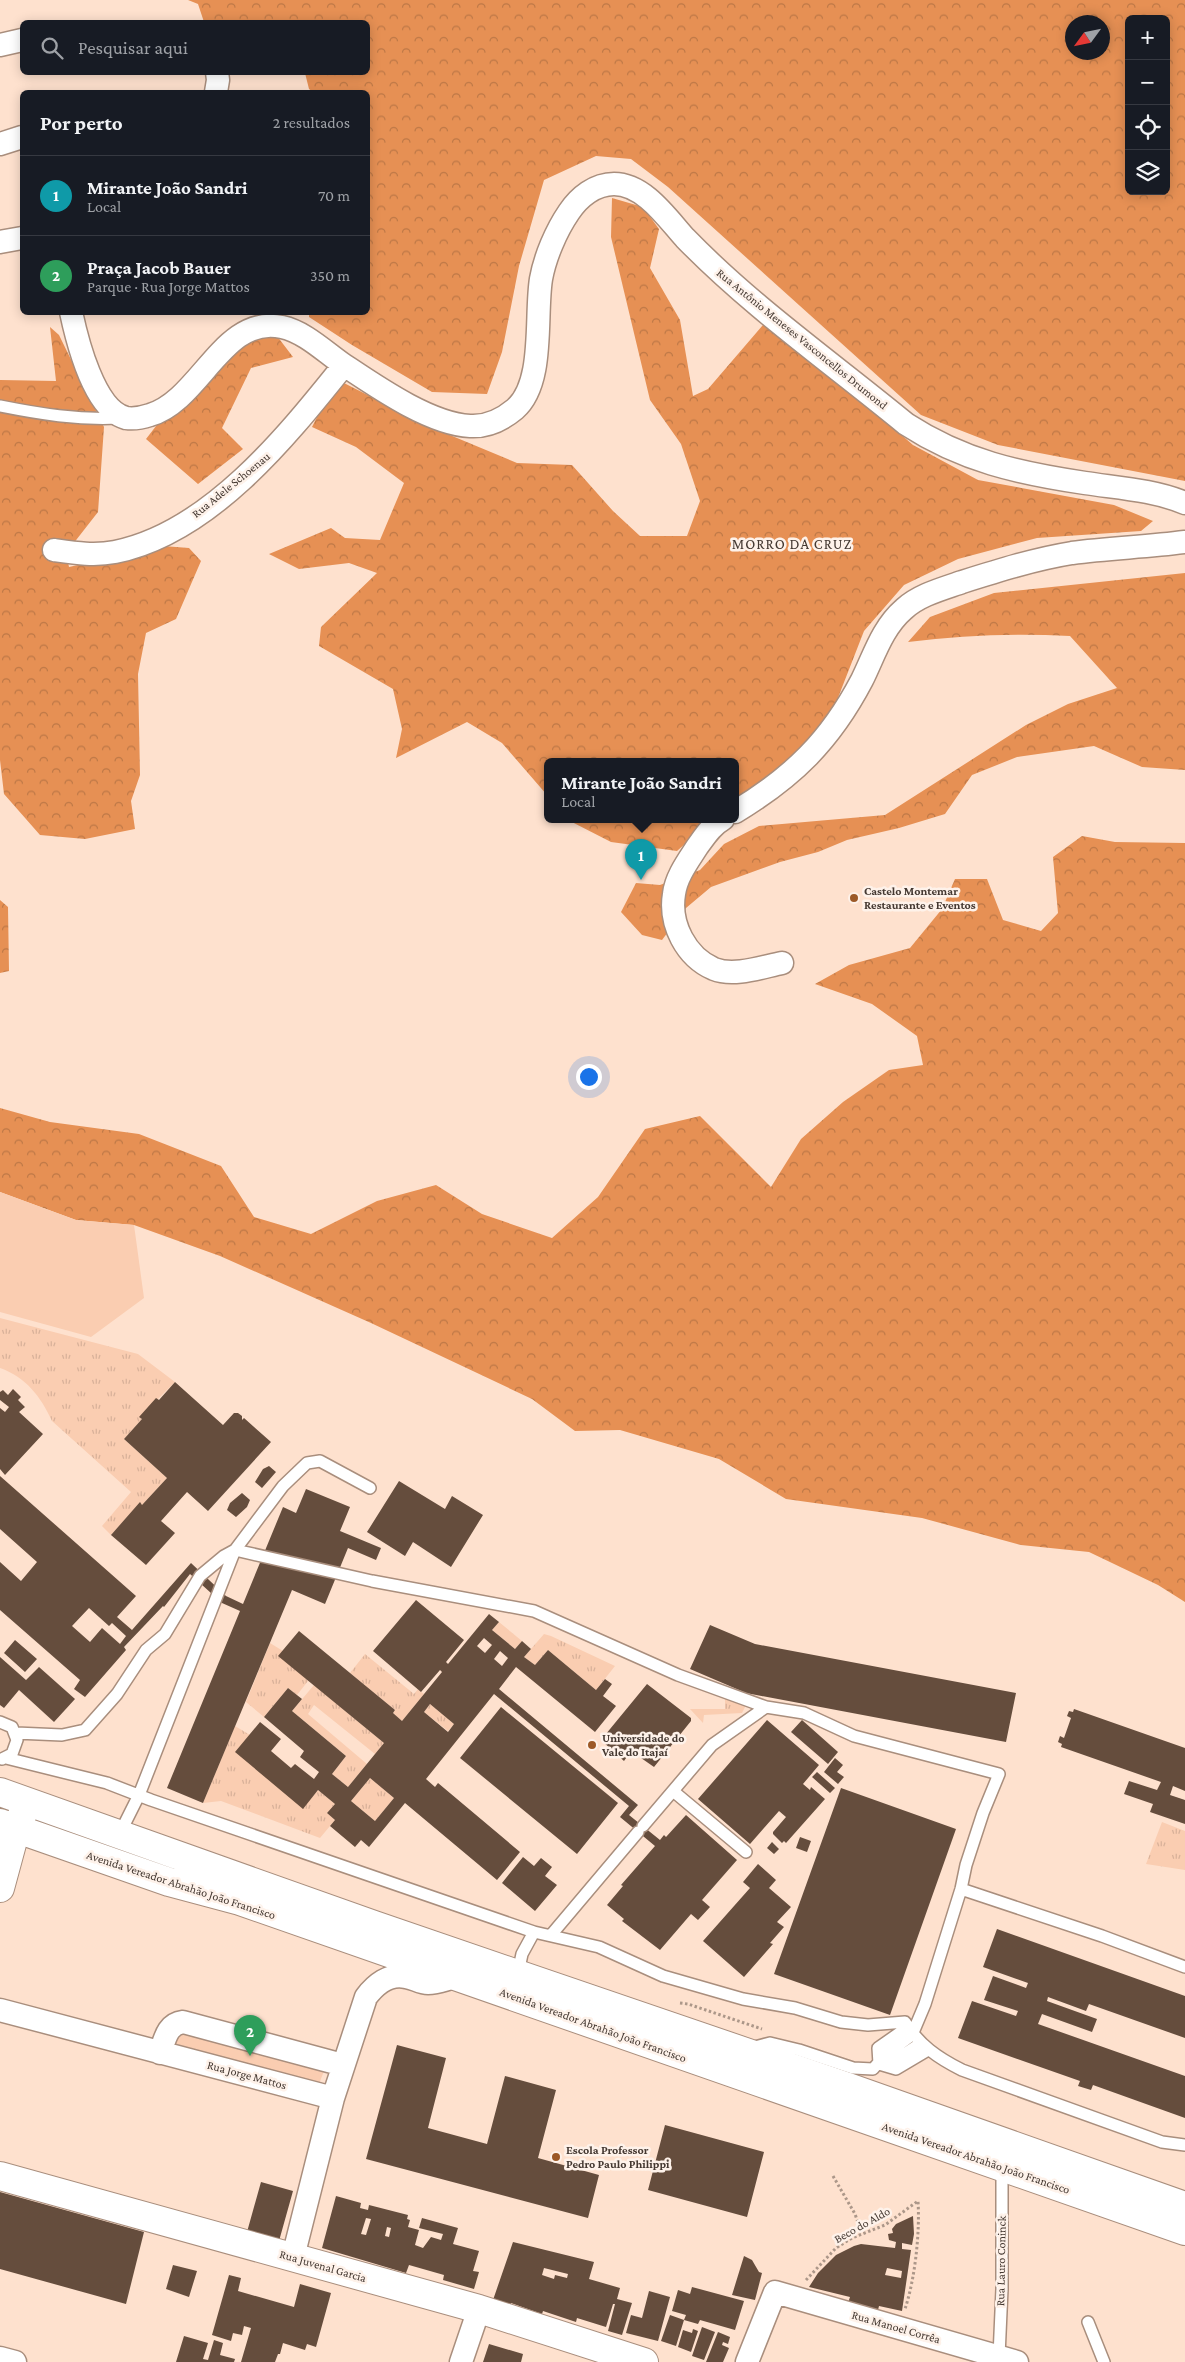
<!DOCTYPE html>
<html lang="pt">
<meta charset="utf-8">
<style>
:root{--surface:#171b24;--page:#242831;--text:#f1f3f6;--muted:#9ea1a6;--line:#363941;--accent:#9c5927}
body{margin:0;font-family:"Crimson Pro",serif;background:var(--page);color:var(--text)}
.controls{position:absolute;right:15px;top:15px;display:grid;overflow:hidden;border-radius:8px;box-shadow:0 2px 12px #0003}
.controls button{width:45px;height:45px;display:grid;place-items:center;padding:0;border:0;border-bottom:1px solid var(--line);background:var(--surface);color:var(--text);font:25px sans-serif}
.compass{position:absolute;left:1065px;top:15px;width:45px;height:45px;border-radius:50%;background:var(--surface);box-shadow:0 2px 12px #0003;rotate:237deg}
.you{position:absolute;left:588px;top:1076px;width:18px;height:18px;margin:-12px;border:4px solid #fff;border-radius:50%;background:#1a73e8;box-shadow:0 0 0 8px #1a73e833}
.badge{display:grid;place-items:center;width:32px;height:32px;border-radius:50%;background:var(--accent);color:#fff;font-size:16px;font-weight:700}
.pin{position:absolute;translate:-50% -41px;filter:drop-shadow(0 1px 2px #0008)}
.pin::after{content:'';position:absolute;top:26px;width:18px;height:15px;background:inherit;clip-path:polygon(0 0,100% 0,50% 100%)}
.popup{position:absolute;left:544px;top:758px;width:195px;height:65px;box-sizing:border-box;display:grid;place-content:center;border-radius:8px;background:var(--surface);filter:drop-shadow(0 1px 4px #0005);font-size:16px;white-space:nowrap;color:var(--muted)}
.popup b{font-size:19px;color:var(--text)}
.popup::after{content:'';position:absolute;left:50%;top:100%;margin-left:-10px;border:10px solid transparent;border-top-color:var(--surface)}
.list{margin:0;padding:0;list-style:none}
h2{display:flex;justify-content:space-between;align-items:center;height:65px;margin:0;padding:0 20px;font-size:21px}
h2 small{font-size:16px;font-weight:400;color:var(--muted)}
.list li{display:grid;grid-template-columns:32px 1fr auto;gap:15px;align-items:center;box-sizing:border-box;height:80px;padding:0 20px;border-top:1px solid var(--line)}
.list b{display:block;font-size:19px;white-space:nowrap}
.list p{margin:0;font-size:16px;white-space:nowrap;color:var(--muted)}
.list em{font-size:16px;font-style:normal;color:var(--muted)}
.icon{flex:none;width:28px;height:28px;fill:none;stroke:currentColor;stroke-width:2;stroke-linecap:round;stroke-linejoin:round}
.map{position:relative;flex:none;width:1185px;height:2362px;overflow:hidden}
.search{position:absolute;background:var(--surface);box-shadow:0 2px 12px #0003;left:20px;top:20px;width:350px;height:55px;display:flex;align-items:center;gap:12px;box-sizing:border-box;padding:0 18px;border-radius:8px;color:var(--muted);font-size:19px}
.panel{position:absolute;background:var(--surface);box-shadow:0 2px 12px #0003;left:20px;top:90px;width:350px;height:225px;border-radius:8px}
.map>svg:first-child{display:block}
.grass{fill:url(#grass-tufts)}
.forest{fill:url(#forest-crowns);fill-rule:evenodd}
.park{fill:#facdb1}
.building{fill:#654d3d;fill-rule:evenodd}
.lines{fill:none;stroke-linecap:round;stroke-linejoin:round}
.lane-casing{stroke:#a98e7d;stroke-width:14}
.street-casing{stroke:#a98e7d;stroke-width:25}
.secondary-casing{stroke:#a98e7d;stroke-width:30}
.primary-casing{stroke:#a98e7d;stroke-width:30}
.path{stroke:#ac9789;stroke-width:3;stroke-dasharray:2.5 2.5;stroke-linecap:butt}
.lane{stroke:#fff;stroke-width:11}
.street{stroke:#fff;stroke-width:22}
.secondary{stroke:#fff;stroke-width:28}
.primary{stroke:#fff;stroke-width:28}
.poi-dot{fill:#9c5927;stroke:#fef2ea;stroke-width:2}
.labels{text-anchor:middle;stroke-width:5;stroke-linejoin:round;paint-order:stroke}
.street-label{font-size:12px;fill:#443831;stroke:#fef2ea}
.poi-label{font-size:12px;font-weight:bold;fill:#443831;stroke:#fef2ea;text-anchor:start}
.quarter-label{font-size:15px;letter-spacing:1px;fill:#443831;stroke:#fef2ea}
</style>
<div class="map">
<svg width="1185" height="2362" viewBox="0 0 1185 2362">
<defs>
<pattern id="grass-tufts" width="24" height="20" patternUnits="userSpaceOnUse" patternTransform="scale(1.25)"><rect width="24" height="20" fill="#facdb1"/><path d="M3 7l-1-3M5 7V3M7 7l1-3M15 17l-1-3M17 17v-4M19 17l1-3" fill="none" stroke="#d8b199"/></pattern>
<pattern id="forest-crowns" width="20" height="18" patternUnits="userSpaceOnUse" patternTransform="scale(1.25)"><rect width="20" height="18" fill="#e69054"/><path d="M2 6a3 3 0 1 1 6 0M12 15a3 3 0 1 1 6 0" fill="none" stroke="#bc7746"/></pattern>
</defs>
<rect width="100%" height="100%" fill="#fee1ce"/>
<!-- grass -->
<path class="grass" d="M0 1318 138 1354 175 1382 140 1417 142 1419 124 1439 167 1478 142 1505 140 1503 111 1535 102 1526 131 1492 52 1421C41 1397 26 1377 0 1368Z
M499 1622 522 1641 515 1649 492 1630Z
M544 1634 551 1636 615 1666 596 1690 548 1650 535 1665 524 1657Z
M270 1643 283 1651 308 1681 297 1695 288 1688 264 1717 246 1702Z
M365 1654 414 1694 418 1689 424 1694 402 1721 393 1713 395 1710 350 1673Z
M314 1685 384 1743 375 1754 314 1705 308 1714 367 1764 348 1787 332 1774 346 1756 292 1711Z
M725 1696 746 1705 742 1713 704 1715 703 1723 690 1709H725Z
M430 1704 454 1724 448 1731 424 1712Z
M235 1726 250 1735 303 1808 318 1790 335 1804 327 1813 335 1820 320 1838 221 1801 203 1803Z
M370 1778 394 1798 375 1821 351 1801Z
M1162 1822 1185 1831V1870L1146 1864Z"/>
<!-- forest -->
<path class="forest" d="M188 0H1185V481L998 445 921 415 668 187 631 159 596 156 544 180 519 266 502 352 487 394 432 392 352 345 309 317V313L368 312V92H313L309 89 305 73 368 72V22H204L198 4ZM1129 19H1166V191H1129ZM1102 22V52H1072V22Z
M612 198 643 207 659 229 650 268 680 320 693 396 708 389 768 319 913 445 978 480 1114 505 1153 521 1141 531 1037 538 958 559 904 585 864 631 834 708 792 764 735 802V761H547V795L502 743 467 722 396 758 402 729 393 689 319 646 321 627 377 573 349 563 299 569 269 554 331 528 345 538 380 540 404 483 356 447 312 427 336 379 433 428 517 463 572 465 613 511 640 536H687L700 501 681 444 650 400 611 237Z
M50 327 59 335 104 427 98 512 66 553 69 567 163 546 189 548 201 561 176 619 146 633 138 674 140 775 131 801 135 829 85 839 40 835 4 794 0 760V380L56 381Z
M277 336 293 357 251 368 222 428 243 449 198 484 146 439 163 417 213 378 245 338Z
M1185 573V770L1142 767 1094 746 1017 757 972 775 945 814 899 828 847 840 818 852 780 862 711 887 686 908 662 940 642 935 621 912 636 883 660 885 700 870 724 844 759 826 885 815 1026 725 1068 704 1117 688 1070 636C1015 633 962 635 908 642L930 617 994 593Z
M566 819H713L677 851 611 842Z
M1082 836 1115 842 1185 843V1602L1158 1585 1089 1552 1021 1545 922 1518 786 1499 719 1459 620 1430 575 1431 532 1399 371 1323 220 1256 134 1225 76 1220 0 1192V1108L50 1122 139 1134 221 1166 254 1217 311 1234 377 1201 436 1185 482 1214 552 1238 598 1197 645 1129 700 1116 771 1187 801 1139 843 1102 889 1070 923 1065 917 1036 872 1004 815 984 849 965 910 948 942 909 955 879H987L1003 920 1041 931 1058 913 1053 857Z
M0 900 8 907 9 971 0 973Z"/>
<!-- park -->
<path class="park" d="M0 1192 76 1220 134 1225 144 1298 91 1337 0 1312Z
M175 2029 324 2071 319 2084 313 2085 180 2046 174 2042Z"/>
<!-- building -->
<path class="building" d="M175 1382 223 1425 234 1413H238L242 1416V1420L244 1418 271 1442 208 1511 187 1492 161 1521 175 1533 146 1565 111 1535 140 1502 142 1505 167 1478 124 1439 142 1419 139 1417 156 1398 159 1400Z
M13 1389 21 1397 18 1400 25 1407 19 1412 43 1434 5 1475 0 1469V1408L5 1412 9 1407 0 1400V1392L3 1390 8 1395Z
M269 1466 276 1472 262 1488 255 1482 263 1469Z
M0 1476 136 1596 117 1617 132 1630 191 1563 226 1596 243 1604 283 1507 296 1513 306 1489 350 1507 340 1531 381 1548 376 1560 348 1548 325 1604 292 1590 203 1803 167 1788 240 1611 222 1603 190 1574 164 1607 163 1606 124 1647 126 1650 85 1697 74 1689 80 1680 0 1610V1562L21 1581 37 1562 0 1529ZM89 1608 109 1626 112 1623 126 1636 120 1644 102 1628 90 1642 72 1626Z
M399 1481 445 1509 452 1496 483 1515 451 1567 413 1542 405 1556 367 1532Z
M242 1493 250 1500 247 1507 236 1517 227 1510 230 1503Z
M416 1600 464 1640 446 1662 448 1664 489 1614 499 1622 492 1630 515 1649 522 1641 531 1649 524 1657 535 1665 548 1650 596 1690 605 1679 612 1684 603 1696 616 1706 595 1732 516 1667 499 1689 638 1805 629 1815 660 1840 664 1835 666 1837 686 1815 737 1860 702 1900 710 1907 698 1920 691 1914 660 1950 622 1921 624 1919 607 1905 623 1886 621 1885 655 1846 620 1817 629 1806 494 1694 426 1779 435 1787 438 1783 520 1852 497 1880 405 1803 369 1847 361 1840 355 1847 330 1826 335 1820 327 1813 335 1804 318 1790 303 1809 235 1752 260 1722 281 1739 271 1751 291 1768 295 1764 314 1779 319 1772 300 1757 304 1751 264 1717 288 1688 302 1699 292 1711 346 1756 332 1774 348 1787 384 1743 278 1656 299 1631 395 1710 393 1713 402 1721 442 1672 440 1670 421 1692 373 1651ZM484 1638 492 1645 485 1653 477 1646ZM500 1651 508 1658 502 1666 494 1659ZM430 1704 454 1724 448 1732 424 1712ZM370 1778 394 1798 375 1821 351 1801Z
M710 1625 755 1644 1016 1693 1006 1742 746 1693 690 1669Z
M15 1640 37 1659 25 1672 4 1653Z
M0 1657 26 1680 39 1667 75 1699 54 1722 19 1690 4 1708 0 1705Z
M647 1684 691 1718V1721L654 1767 631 1751 624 1761 601 1740Z
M501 1707 618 1803 577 1854 460 1758Z
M1074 1709 1185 1748V1791L1173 1786 1170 1795 1185 1800V1824L1150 1812 1153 1804 1124 1794 1129 1781 1157 1790 1161 1782 1061 1747 1062 1744 1058 1742 1060 1736 1064 1738 1071 1718 1067 1716 1069 1711 1073 1712Z
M767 1720 819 1765 803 1784 810 1790 811 1787 825 1799 786 1843 784 1841 782 1843 773 1834V1832L786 1817 779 1811 750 1844 698 1799Z
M802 1720 838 1752 828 1764 791 1732Z
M835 1758 843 1765 837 1772 844 1777 838 1784 824 1772Z
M817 1772 835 1788 830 1793 812 1777Z
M841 1788 956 1829 890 2015 774 1974Z
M800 1837 811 1841 807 1852 796 1848Z
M772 1842 779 1849 774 1854 767 1848Z
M523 1857 534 1866 541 1858 552 1867 545 1876 557 1885 535 1911 502 1883Z
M758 1864 776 1880 769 1888 791 1907 777 1922 784 1927 770 1943 773 1944 744 1977 703 1941 750 1888 743 1882Z
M997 1929 1185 1996V2038L1089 2004 1086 2011 1048 1997 1047 2001 1097 2019 1092 2032 1042 2014 1038 2024 1185 2076V2118L1093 2085 1091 2090 1078 2086 1080 2081 958 2038 972 2001 1016 2016 1018 2011 984 2000 993 1976 1026 1988 1028 1983 983 1967Z
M397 2045 446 2058 428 2128 487 2144 505 2076 556 2090 538 2158 599 2175 588 2218 366 2159Z
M665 2125 764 2152 747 2217 648 2190Z
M261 2182 293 2191 279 2241 247 2232Z
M0 2192 144 2232 126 2304 0 2269Z
M336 2196 361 2203 360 2208 368 2210 369 2205 408 2215 407 2219 410 2220 408 2227 419 2230 415 2245 423 2248 431 2237 441 2240 443 2234 419 2228 422 2218 458 2228 453 2244 479 2251 473 2271 479 2272 474 2289 443 2280 444 2275 409 2265 406 2273 322 2248ZM366 2218 371 2219 366 2235 361 2234ZM387 2227 391 2228 389 2237 385 2236Z
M913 2216 914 2234 912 2245 902 2243V2249L911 2250 902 2311 879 2306 878 2310 848 2303 850 2297 809 2287 818 2273 836 2255 854 2246 861 2244 895 2248 896 2242 889 2240 888 2234 893 2233 892 2229 896 2224ZM887 2268 902 2271 901 2278 885 2275Z
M513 2242 594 2262 589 2279 620 2288 617 2299 632 2303 622 2335 608 2331 615 2304H613L606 2327 577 2318 576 2322 543 2311 542 2314 511 2303 510 2306 493 2300ZM544 2268 568 2274 567 2278 555 2275 554 2279 542 2275Z
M744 2256 752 2260 759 2272 762 2273 755 2300 732 2295Z
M173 2265 197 2271 189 2297 166 2289Z
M229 2275 241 2278 238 2291 294 2307 300 2284 331 2293 316 2347 307 2344 305 2350 283 2343 280 2354H278L275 2362H241L251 2328 244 2326 242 2335 233 2333 231 2341 212 2335Z
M692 2287 744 2301 735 2330 700 2320 698 2324 684 2320 676 2346 661 2341 670 2315 684 2320 686 2315 672 2311 678 2290 690 2294Z
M649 2291 670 2297 658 2341 626 2333 631 2315 642 2318Z
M702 2327 715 2332 704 2360 692 2356Z
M693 2329 698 2331 691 2352 678 2347 683 2330 692 2333Z
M718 2332 730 2337 728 2344 723 2342 722 2345 729 2348 723 2362H706Z
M184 2336 208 2343 203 2359 208 2360 214 2340 223 2343 220 2355 235 2359 234 2362H176Z
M489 2344 523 2354 521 2362H483Z"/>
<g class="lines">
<!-- lane casing -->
<g class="lane-casing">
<path id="lane" d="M0 406C40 414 77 420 119 418
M0 1722 12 1727 17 1740 12 1754 2 1759
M16 1733 62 1735 85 1730 117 1694 146 1650 165 1634 200 1576 224 1556 235 1550 372 1581 534 1611 678 1675 766 1707 804 1713 854 1736 999 1774 983 1813 966 1865 961 1889 925 2004 912 2035 886 2054 873 2069 853 2068 799 2050 770 2043 751 2048
M6 1758 107 1783 151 1800 534 1932 599 1947 663 1976 743 1999 795 2008 841 2022 868 2025 905 2022C919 2045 938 2058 962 2070L1162 2142 1185 2145
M673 1791 746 1852
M643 1826 712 1745 766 1707
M120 1833 139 1795 235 1550 283 1486 307 1463 320 1461 370 1488
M961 1889 1102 1936 1185 1967
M551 1935 638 1832
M518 1973 522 1954 534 1932
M881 2063 894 2061 921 2043
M879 2064 896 2069 928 2050
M879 2064 878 2048 908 2027
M1088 2322 1104 2362
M999 2356 1002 2289V2168"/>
</g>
<!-- street casing -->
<g class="street-casing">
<path id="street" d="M0 45 22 40
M216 92 218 80 217 72
M0 144 22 137
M0 242 22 238
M71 312C77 340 94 410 126 418 133 419 144 417 150 415 201 400 223 314 282 327 305 332 325 352 344 365 377 387 430 424 470 426 487 427 503 419 515 409 545 383 535 316 541 279 545 257 556 231 569 212 579 197 595 184 614 184 644 184 667 218 685 238 752 307 832 363 906 424 963 461 1018 473 1085 483 1118 488 1154 490 1185 503
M54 550C75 553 94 556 115 552 210 533 287 436 344 365
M735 812C793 777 830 741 862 680 874 656 882 628 904 609 919 595 942 589 962 582 997 571 1035 559 1072 553 1109 548 1147 547 1185 542
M723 819C712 825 705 836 697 847 688 861 676 877 674 894 669 924 686 957 714 969 734 977 762 967 782 963
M0 2010 333 2098
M160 2053C165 2039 167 2024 183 2022L343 2065
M293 2257 333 2098 366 1997C375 1985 389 1973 406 1977 414 1978 420 1983 428 1983 438 1983 446 1979 455 1977
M0 2358 15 2362
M461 2362 479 2309
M747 2362 775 2292 1017 2362"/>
</g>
<!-- secondary casing -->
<g class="secondary-casing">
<path id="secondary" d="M0 2176 479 2309 644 2362"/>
</g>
<!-- primary casing -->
<g class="primary-casing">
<path id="primary" d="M0 1792 374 1925 848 2087 1185 2206
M0 1823 169 1882 240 1901 1185 2231
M0 1888 16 1829 23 1813"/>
</g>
<!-- path -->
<path class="path" d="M680 2003 688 2004 762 2029
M833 2176 855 2214 862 2234
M806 2280 836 2248 852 2238 885 2225 918 2201C920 2233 915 2279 905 2309"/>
<!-- lane -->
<use href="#lane" class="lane"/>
<!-- street -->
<use href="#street" class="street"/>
<!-- secondary -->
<use href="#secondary" class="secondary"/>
<!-- primary -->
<use href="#primary" class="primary"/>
</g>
<!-- markers -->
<g class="poi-dot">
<circle cx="854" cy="898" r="5"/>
<circle cx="592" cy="1745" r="5"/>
<circle cx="556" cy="2157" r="5"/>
</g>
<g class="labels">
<!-- street labels -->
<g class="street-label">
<text transform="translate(802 339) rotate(39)" y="4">Rua Antônio Meneses Vasconcellos Drumond</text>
<text transform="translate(231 485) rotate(-39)" y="4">Rua Adele Schoenau</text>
<text transform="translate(181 1885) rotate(18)" y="4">Avenida Vereador Abrahão João Francisco</text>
<text transform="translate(593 2025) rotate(20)" y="4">Avenida Vereador Abrahão João Francisco</text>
<text transform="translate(247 2075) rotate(15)" y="4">Rua Jorge Mattos</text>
<text transform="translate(976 2158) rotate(19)" y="4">Avenida Vereador Abrahão João Francisco</text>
<text transform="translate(862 2225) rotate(-29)" y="4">Beco do Aldo</text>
<text transform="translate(1001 2261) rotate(-89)" y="4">Rua Lauro Coninck</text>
<text transform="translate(323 2266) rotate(16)" y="4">Rua Juvenal Garcia</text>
<text transform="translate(896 2327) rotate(16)" y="4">Rua Manoel Corrêa</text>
</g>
<!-- poi labels -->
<g class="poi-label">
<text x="864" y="895">Castelo Montemar<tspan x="864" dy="14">Restaurante e Eventos</tspan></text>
<text x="602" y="1742">Universidade do<tspan x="602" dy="14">Vale do Itajaí</tspan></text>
<text x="566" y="2154">Escola Professor<tspan x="566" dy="14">Pedro Paulo Philippi</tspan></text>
</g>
<!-- quarter labels -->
<g class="quarter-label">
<text x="792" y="549">MORRO DA CRUZ</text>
</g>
</g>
</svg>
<div class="controls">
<button>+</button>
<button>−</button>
<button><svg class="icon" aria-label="locate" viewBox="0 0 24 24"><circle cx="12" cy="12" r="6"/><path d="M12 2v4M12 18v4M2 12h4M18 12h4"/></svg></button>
<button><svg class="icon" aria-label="layers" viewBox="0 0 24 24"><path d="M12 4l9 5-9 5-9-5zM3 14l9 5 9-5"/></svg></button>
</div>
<svg class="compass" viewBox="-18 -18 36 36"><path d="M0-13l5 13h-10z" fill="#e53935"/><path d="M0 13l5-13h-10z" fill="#9ea1a6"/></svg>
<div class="you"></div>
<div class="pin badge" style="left:641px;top:880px;background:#0f9aa8">1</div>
<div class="popup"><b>Mirante João Sandri</b>Local</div>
<div class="pin badge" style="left:250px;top:2056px;background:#2e9e5b">2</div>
<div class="search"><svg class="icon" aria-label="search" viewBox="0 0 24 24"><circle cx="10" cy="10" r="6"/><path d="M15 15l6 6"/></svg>Pesquisar aqui</div>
<section class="panel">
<h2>Por perto<small>2 resultados</small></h2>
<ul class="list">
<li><span class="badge" style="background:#0f9aa8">1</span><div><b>Mirante João Sandri</b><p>Local</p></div><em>70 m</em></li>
<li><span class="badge" style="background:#2e9e5b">2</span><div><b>Praça Jacob Bauer</b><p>Parque · Rua Jorge Mattos</p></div><em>350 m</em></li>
</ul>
</section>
</div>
